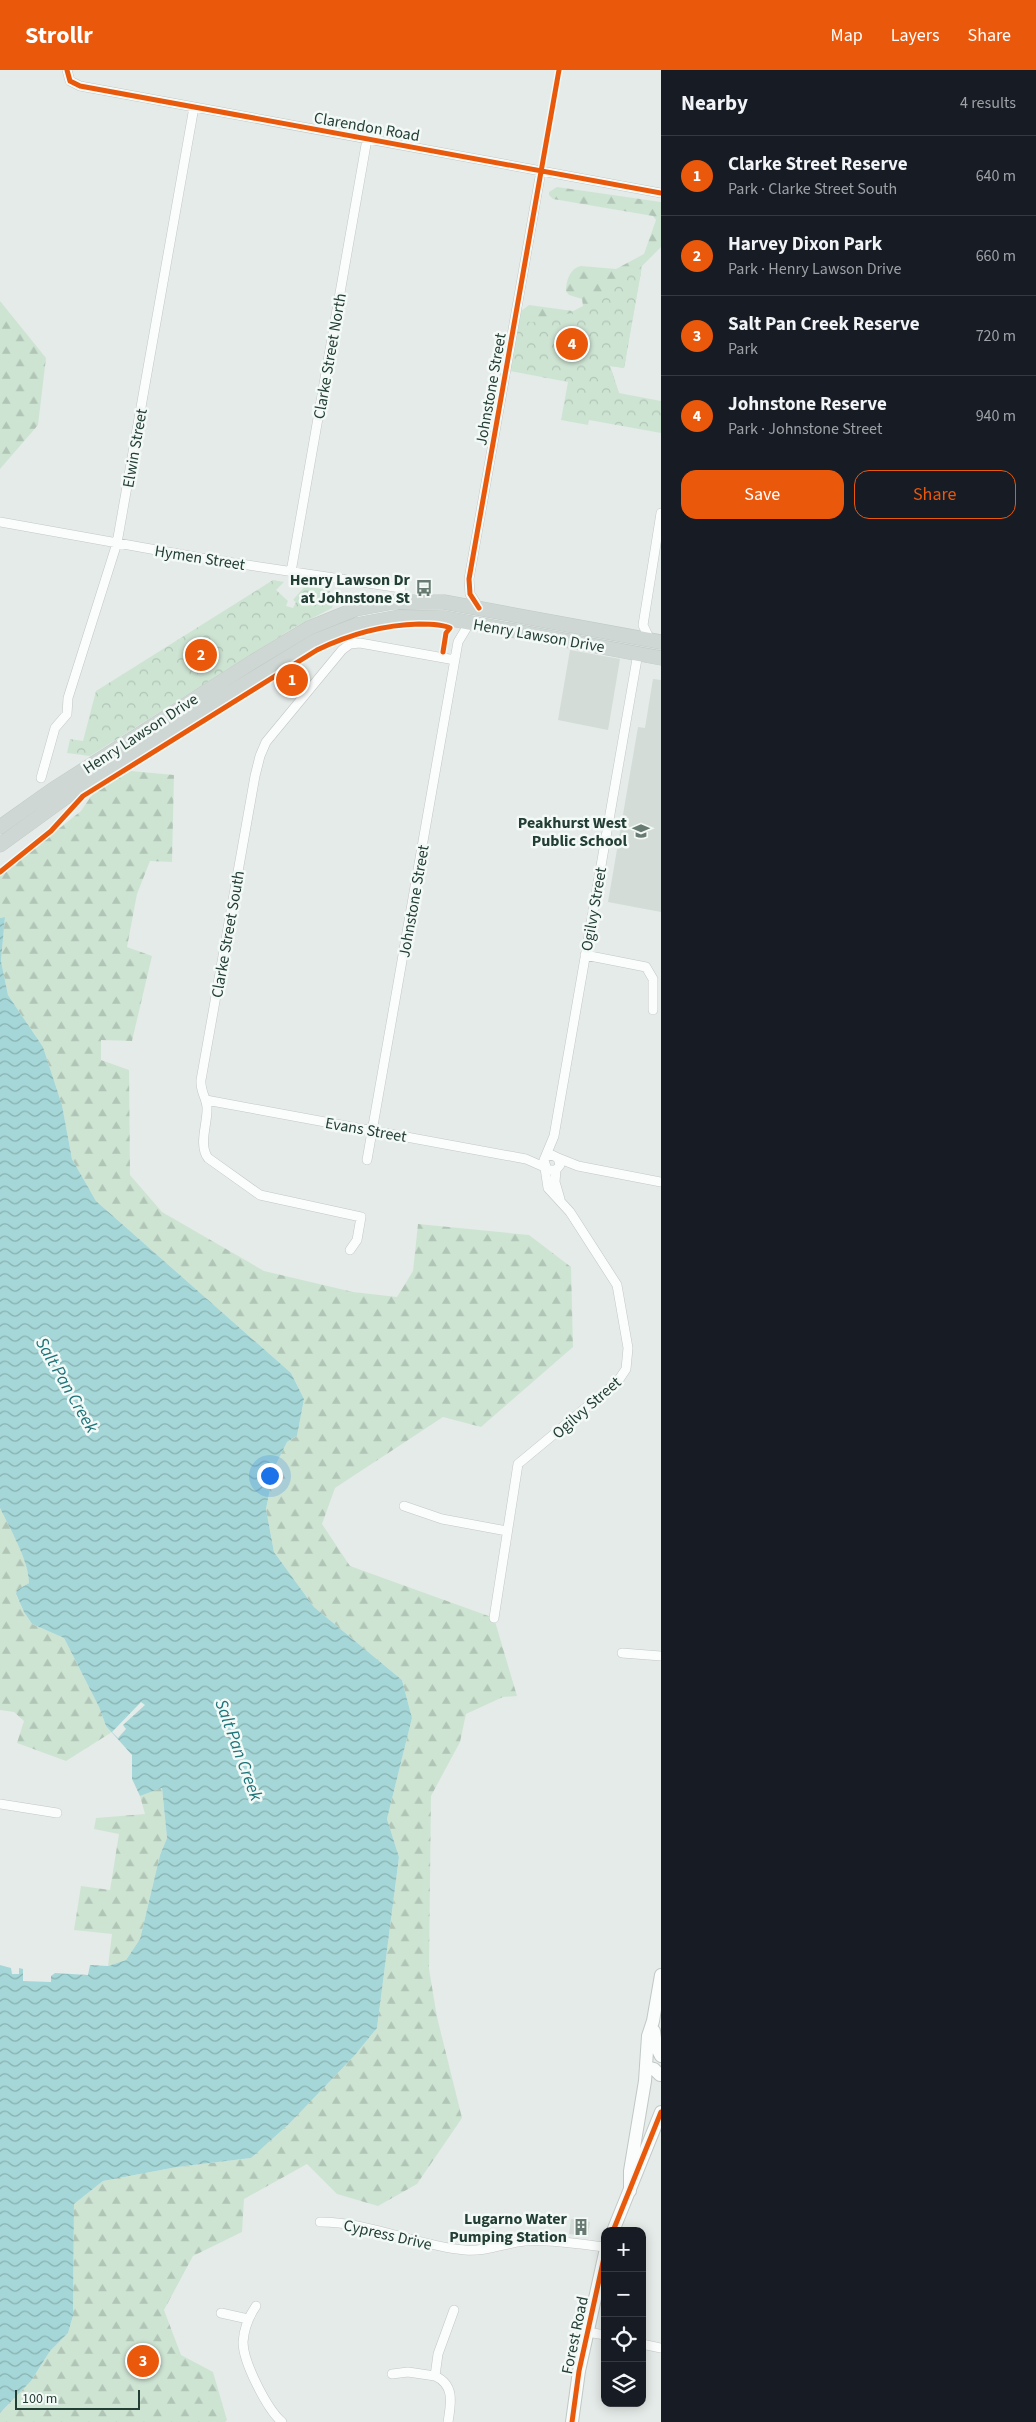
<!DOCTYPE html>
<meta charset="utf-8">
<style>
:root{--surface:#171b24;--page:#20242c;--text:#f1f3f6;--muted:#9ea1a6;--line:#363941;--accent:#ea580c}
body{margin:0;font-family:"Source Sans 3",sans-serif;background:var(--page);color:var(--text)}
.controls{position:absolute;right:15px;bottom:15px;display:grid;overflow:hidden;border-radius:10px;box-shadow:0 2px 12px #0003}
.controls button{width:45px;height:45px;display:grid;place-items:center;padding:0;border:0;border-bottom:1px solid var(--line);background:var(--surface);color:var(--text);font:25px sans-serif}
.scale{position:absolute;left:15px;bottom:12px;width:125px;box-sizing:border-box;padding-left:5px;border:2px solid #233e34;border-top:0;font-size:14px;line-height:18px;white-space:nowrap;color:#233e34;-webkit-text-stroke:4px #f3f9f6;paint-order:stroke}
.you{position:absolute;left:269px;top:1405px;width:18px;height:18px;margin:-12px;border:4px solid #fff;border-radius:50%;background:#1a73e8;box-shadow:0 0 0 8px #1a73e833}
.badge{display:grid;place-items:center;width:32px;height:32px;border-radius:50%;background:var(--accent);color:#fff;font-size:16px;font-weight:700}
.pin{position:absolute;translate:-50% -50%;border:2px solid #fff;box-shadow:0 1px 5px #0006}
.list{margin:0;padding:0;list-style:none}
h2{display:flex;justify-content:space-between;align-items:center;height:65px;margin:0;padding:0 20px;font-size:21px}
h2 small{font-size:16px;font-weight:400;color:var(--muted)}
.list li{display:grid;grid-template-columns:32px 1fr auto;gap:15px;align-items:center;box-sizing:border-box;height:80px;padding:0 20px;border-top:1px solid var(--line)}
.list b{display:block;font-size:19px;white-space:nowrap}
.list p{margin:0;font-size:16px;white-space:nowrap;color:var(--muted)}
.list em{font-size:16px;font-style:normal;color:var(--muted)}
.actions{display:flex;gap:10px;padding:15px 20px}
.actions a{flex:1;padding:11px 0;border:1px solid var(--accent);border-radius:15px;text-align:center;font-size:18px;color:var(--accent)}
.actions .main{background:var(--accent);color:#fff}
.icon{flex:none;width:28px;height:28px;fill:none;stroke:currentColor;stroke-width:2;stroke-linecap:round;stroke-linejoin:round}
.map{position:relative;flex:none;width:661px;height:2352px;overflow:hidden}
header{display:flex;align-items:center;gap:30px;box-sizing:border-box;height:70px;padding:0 25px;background:var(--accent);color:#fff}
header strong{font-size:24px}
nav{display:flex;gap:28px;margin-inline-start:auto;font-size:18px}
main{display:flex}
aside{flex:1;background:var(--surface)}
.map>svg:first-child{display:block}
.built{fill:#d3dcd7}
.forest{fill:url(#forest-firs)}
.park{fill:url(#park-crowns)}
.water{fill:url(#water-waves)}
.pier{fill:#e5ebe8}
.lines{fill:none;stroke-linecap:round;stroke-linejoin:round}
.street-casing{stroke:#c2c8c5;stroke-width:10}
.secondary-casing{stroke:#c0c8c5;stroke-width:14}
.primary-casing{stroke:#c1cac7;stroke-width:15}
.street{stroke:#fbfcfc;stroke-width:9}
.secondary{stroke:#fbfcfc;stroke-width:12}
.primary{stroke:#ced7d3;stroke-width:14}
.cycleway-casing{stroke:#f3f9f6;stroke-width:8}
.cycleway{stroke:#e8590c;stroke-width:5}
.labels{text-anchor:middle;stroke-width:5;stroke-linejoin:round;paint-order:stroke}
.street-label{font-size:16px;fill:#233e34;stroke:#f3f9f6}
.poi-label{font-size:16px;font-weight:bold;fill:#233e34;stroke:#f3f9f6;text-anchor:end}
.water-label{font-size:18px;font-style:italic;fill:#1d747a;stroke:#f3f9f6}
</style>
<header>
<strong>Strollr</strong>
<nav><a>Map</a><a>Layers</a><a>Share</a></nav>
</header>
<main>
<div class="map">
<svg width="661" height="2352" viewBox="0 0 661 2352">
<defs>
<pattern id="forest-firs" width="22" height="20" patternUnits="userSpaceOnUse" patternTransform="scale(1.25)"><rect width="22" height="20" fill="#cee4d3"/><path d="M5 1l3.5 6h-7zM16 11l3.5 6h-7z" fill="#b1c5b6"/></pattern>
<pattern id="park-crowns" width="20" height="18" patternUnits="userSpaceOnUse" patternTransform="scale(1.25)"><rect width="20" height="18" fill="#cee4d3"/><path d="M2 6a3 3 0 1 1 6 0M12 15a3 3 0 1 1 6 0" fill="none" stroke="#b1c5b6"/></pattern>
<pattern id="water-waves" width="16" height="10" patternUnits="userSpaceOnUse" patternTransform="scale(1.25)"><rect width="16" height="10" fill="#a6d7d8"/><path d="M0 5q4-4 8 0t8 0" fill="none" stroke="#87b0b0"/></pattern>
</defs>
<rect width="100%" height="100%" fill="#e5ebe8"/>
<!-- built -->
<path class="built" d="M570 580 620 589 608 660 558 650Z
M653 609 661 610V842L608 832 638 657 645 658Z
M571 2149 590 2152 588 2164 585 2166 569 2164Z"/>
<!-- forest -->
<path class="forest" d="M557 117 661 132V177L642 196 624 298 610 296 619 323 519 252 521 241 529 235 573 241 583 236 582 229 569 225 566 221C566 211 570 198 581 196L616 199 644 184 656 150 653 146 553 129 549 125V122Z
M0 231 46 288 38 355 0 399Z
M131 701 174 705 172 792 150 791 137 824 127 877 152 886 132 971 101 970V990L129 1000 130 1105 162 1142 264 1201 353 1222 397 1227 413 1201 418 1154 529 1165 571 1197 573 1277 481 1357 443 1347 335 1418 322 1454 350 1496 494 1548 517 1626 503 1627 466 1644 460 1672 431 1726 430 1809 429 1899 437 1947 462 2048 417 2114 378 2136 337 2124 307 2094 244 2129 242 2162 193 2186 164 2240 181 2285 213 2302 227 2350 225 2352H0V2343L31 2311 50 2281 68 2263 73 2246 74 2134 103 2111 177 2097 251 2088 289 2054 355 1985 377 1958 399 1787 387 1749 412 1648 402 1610 314 1537 274 1482 266 1439 274 1397 287 1372 297 1366 304 1329 291 1303 96 1131 72 1089 62 1035 43 977 8 925 1 891 5 847 0 848V806L81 741 94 722Z
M0 1438C10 1459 29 1490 29 1513L17 1520 16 1525 24 1542 32 1554 64 1568 99 1637 106 1656 112 1662 66 1691 17 1673 24 1651 14 1642 0 1640Z
M162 1718 167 1768 160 1785 140 1869 126 1890 108 1896 112 1864 74 1860 81 1816 110 1820 119 1764 94 1759 96 1748 145 1744 140 1726Z"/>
<!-- park -->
<path class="park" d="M642 196 624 298 610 296 619 323 661 331V363L589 350 588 355 561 350 568 312 510 301 519 252 528 253 584 240 610 215 615 216Z
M273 510 284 512 276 520 288 531 286 536 293 538 296 532 293 530 306 515 330 521 333 533 332 538 295 557 90 686 67 683 70 669 83 671 96 621Z"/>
<!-- water -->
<path class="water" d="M5 847 1 891 8 925 43 977 62 1035 72 1089 96 1131 291 1303 304 1329 297 1366 287 1372 274 1398 266 1439 274 1482 314 1537 402 1610 412 1648 387 1749 399 1787 377 1958 355 1985 289 2054 251 2088 177 2097 103 2111 74 2134 73 2246 68 2263 50 2281 31 2311 0 2343V1895L11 1898 12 1904H19V1898L23 1899V1911L51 1912V1906L55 1903 88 1905 90 1895 108 1896 126 1890 140 1869 160 1785 167 1768 162 1718 140 1726 132 1709V1685L106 1656 99 1637 64 1568 32 1554 24 1542 16 1524 17 1520 29 1513C29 1491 10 1459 0 1438V848Z"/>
<!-- pier -->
<path class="pier" d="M141 1632 145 1635 123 1655 126 1659 118 1668 112 1662Z"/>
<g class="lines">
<!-- street casing -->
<g class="street-casing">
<path id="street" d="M67 0 70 11 80 16 661 123
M0 452 201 488 401 518
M291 502 367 69
M479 538 470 524 469 509 541 101
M650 570 643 555 661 443
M41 708 55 658 67 644 68 628 117 473 194 37
M585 885 646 897 653 909V940
M206 1030 526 1089 544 1097
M547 1086 552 1085 558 1088 560 1095 556 1100H547L544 1090 554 1066 638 583
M558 1088 578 1096 661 1112
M367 1090 458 572 470 552
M556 1100 555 1112 560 1129
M350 1180 357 1170 361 1147 260 1125 208 1088C198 1074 208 1053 207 1037 206 1027 200 1021 201 1010L255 706 260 686 266 672 342 580 350 574 360 573 455 590
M404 1436 442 1449 507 1461
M494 1548 518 1394 618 1311 626 1299 628 1278 617 1215 570 1142 548 1118 545 1098
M622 1583 661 1586
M0 1734 57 1743
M320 2152C370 2152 417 2176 465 2180 486 2182 505 2173 525 2171 551 2169 579 2174 605 2177
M256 2236C249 2246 244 2259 243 2272 243 2292 267 2339 282 2352
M221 2243 248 2249
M587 2262 605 2265
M642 2274 661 2278
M392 2304 408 2302 435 2306
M448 2352C451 2333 455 2315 435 2306L438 2284 454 2240"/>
</g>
<!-- secondary casing -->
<g class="secondary-casing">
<path id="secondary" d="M654 1961 656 1976 661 1986
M646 1997 654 1999 660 2005
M630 2121V2101L645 2011 648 1966 653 1951 661 1905
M613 2161 661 2042
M572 2352 579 2301 605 2183"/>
</g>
<!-- primary casing -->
<g class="primary-casing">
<path id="primary" d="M0 757 52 720 254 591 309 558 356 539 393 532H444L661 572
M0 775 73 722 238 618 315 571 356 555 399 547 445 548 661 588"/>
</g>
<!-- street -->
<use href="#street" class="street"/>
<!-- secondary -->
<use href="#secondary" class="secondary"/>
<!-- primary -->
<use href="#primary" class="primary"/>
<!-- cycleway casing -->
<g class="cycleway-casing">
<path id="cycleway" d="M67 0 70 11 80 16 661 123
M479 538 470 524 469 509 559 0
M0 802 51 761 83 726 317 580C350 564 382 555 419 554 429 554 442 554 450 558L446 563 443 582
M613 2161 661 2042
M572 2352 579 2301 605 2183"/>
</g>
<!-- cycleway -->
<use href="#cycleway" class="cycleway"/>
</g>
<!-- icons -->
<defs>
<g id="bus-bare" transform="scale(1.35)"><path d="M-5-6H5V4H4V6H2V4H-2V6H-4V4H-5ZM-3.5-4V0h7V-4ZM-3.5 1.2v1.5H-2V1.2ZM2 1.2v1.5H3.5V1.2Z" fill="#677b73" stroke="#f3f9f6" stroke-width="2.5" paint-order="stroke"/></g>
<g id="school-bare" transform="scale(1.35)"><path d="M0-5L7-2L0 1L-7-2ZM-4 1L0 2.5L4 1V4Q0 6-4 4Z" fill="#677b73" stroke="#f3f9f6" stroke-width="2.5" paint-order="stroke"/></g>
<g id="building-bare" transform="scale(1.35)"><path d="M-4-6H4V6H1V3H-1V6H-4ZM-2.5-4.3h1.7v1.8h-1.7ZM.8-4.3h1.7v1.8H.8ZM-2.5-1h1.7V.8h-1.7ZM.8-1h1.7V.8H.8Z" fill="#677b73" stroke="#f3f9f6" stroke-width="2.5" paint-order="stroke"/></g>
</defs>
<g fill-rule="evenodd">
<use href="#bus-bare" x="424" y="518"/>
<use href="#school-bare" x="641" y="761"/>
<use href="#building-bare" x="581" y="2157"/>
</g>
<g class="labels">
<!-- street labels -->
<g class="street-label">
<text transform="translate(367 56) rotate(10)" y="6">Clarendon Road</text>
<text transform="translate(329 286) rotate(-80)" y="6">Clarke Street North</text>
<text transform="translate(490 319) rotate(-80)" y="6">Johnstone Street</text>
<text transform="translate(134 378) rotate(-80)" y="6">Elwin Street</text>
<text transform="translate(200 487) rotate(9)" y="6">Hymen Street</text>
<text transform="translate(539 565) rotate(10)" y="6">Henry Lawson Drive</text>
<text transform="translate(140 663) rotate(-33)" y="6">Henry Lawson Drive</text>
<text transform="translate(413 831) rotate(-80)" y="6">Johnstone Street</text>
<text transform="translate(593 839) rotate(-80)" y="6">Ogilvy Street</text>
<text transform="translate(227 864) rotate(-80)" y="6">Clarke Street South</text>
<text transform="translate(366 1059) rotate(10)" y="6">Evans Street</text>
<text transform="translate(586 1337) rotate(-41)" y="6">Ogilvy Street</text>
<text transform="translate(388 2164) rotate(13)" y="6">Cypress Drive</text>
<text transform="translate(574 2265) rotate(-78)" y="6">Forest Road</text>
</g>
<!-- poi labels -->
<g class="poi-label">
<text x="410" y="515">Henry Lawson Dr<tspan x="410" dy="18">at Johnstone St</tspan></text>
<text x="627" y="758">Peakhurst West<tspan x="627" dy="18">Public School</tspan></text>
<text x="567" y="2154">Lugarno Water<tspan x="567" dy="18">Pumping Station</tspan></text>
</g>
<!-- water labels -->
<g class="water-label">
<text transform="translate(67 1315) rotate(60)" y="6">Salt Pan Creek</text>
<text transform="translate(239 1680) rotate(70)" y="6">Salt Pan Creek</text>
</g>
</g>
</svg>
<div class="controls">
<button>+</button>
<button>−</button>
<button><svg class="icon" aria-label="locate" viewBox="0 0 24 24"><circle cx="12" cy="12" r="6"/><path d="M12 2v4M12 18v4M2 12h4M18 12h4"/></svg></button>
<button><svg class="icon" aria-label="layers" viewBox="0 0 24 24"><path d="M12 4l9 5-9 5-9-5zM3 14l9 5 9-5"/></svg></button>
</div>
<div class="scale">100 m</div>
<div class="you"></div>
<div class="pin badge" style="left:292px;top:610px">1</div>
<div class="pin badge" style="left:201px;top:585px">2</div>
<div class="pin badge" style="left:143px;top:2291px">3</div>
<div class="pin badge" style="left:572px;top:274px">4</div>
</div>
<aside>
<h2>Nearby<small>4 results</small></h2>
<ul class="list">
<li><span class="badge">1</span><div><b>Clarke Street Reserve</b><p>Park · Clarke Street South</p></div><em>640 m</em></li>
<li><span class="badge">2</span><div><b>Harvey Dixon Park</b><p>Park · Henry Lawson Drive</p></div><em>660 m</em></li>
<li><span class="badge">3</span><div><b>Salt Pan Creek Reserve</b><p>Park</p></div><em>720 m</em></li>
<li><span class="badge">4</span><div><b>Johnstone Reserve</b><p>Park · Johnstone Street</p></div><em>940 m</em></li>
</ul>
<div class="actions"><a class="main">Save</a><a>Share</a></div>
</aside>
</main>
